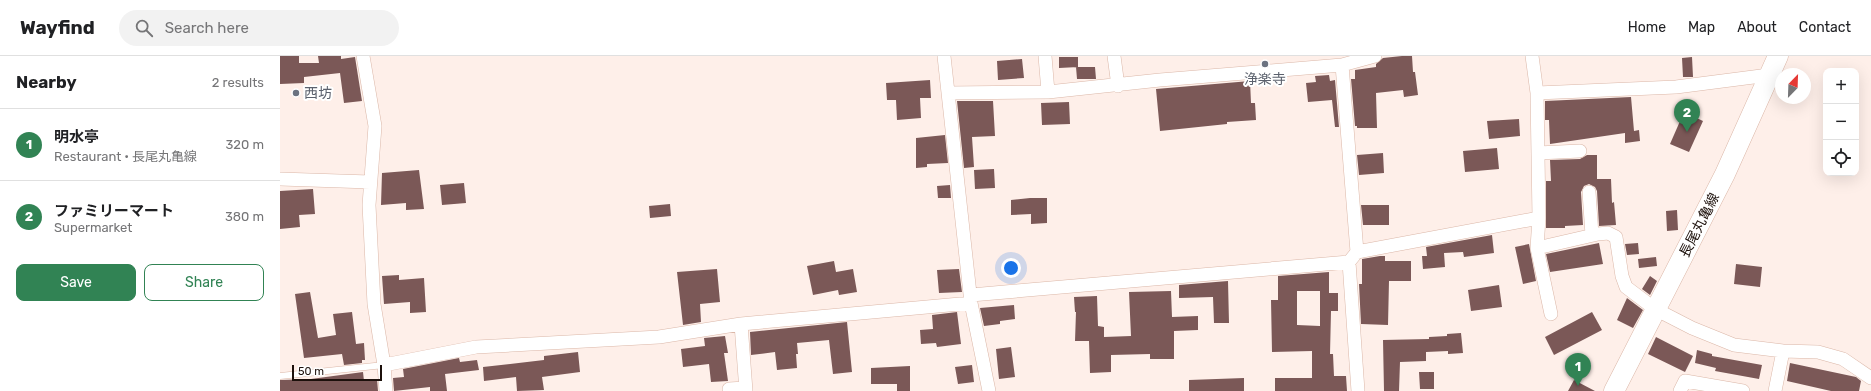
<!DOCTYPE html>
<meta charset="utf-8">
<style>
:root{--surface:#fff;--page:#f2f2f2;--text:#202124;--muted:#757577;--line:#e0e0e0;--accent:#318354}
body{margin:0;font-family:Rubik,"Noto Sans JP",sans-serif;background:var(--page);color:var(--text)}
.controls{position:absolute;right:12px;top:12px;display:grid;overflow:hidden;border-radius:8px;box-shadow:0 4px 16px #0002}
.controls button{width:36px;height:36px;display:grid;place-items:center;padding:0;border:0;border-bottom:1px solid var(--line);background:var(--surface);color:var(--text);font:20px sans-serif}
.compass{position:absolute;left:1495px;top:12px;width:36px;height:36px;border-radius:50%;background:var(--surface);box-shadow:0 4px 16px #0002;rotate:23deg}
.scale{position:absolute;left:12px;bottom:10px;width:90px;box-sizing:border-box;padding-left:4px;border:2px solid #1c100b;border-top:0;font-size:11px;line-height:14px;white-space:nowrap;color:#1c100b;-webkit-text-stroke:3px #fff;paint-order:stroke}
.you{position:absolute;left:731px;top:212px;width:14px;height:14px;margin:-10px;border:3px solid #fff;border-radius:50%;background:#1a73e8;box-shadow:0 0 0 6px #1a73e833}
.badge{display:grid;place-items:center;width:26px;height:26px;border-radius:50%;background:var(--accent);color:#fff;font-size:13px;font-weight:700}
.pin{position:absolute;translate:-50% -33px;filter:drop-shadow(0 1px 2px #0008)}
.pin::after{content:'';position:absolute;top:21px;width:14px;height:12px;background:inherit;clip-path:polygon(0 0,100% 0,50% 100%)}
.list{margin:0;padding:0;list-style:none}
h2{display:flex;justify-content:space-between;align-items:center;height:52px;margin:0;padding:0 16px;font-size:17px}
h2 small{font-size:13px;font-weight:400;color:var(--muted)}
.list li{display:grid;grid-template-columns:26px 1fr auto;gap:12px;align-items:center;box-sizing:border-box;height:72px;padding:0 16px;border-top:1px solid var(--line)}
.list b{display:block;font-size:15px;white-space:nowrap}
.list p{margin:0;font-size:13px;white-space:nowrap;color:var(--muted)}
.list em{font-size:13px;font-style:normal;color:var(--muted)}
.actions{display:flex;gap:8px;padding:12px 16px}
.actions a{flex:1;padding:9px 0;border:1px solid var(--accent);border-radius:8px;text-align:center;font-size:14px;color:var(--accent)}
.actions .main{background:var(--accent);color:#fff}
.icon{flex:none;width:22px;height:22px;fill:none;stroke:currentColor;stroke-width:2;stroke-linecap:round;stroke-linejoin:round}
.map{position:relative;flex:none;width:1591px;height:335px;overflow:hidden}
header{display:flex;align-items:center;gap:24px;box-sizing:border-box;height:56px;padding:0 20px;background:var(--surface);border-bottom:1px solid var(--line)}
header strong{font-size:19px}
nav{display:flex;gap:22px;margin-inline-start:auto;font-size:14px}
.search{width:280px;height:36px;background:var(--page);display:flex;align-items:center;gap:10px;box-sizing:border-box;padding:0 14px;border-radius:22px;color:var(--muted);font-size:15px}
main{display:flex}
aside{flex:1;background:var(--surface)}
.map>svg:first-child{display:block}
.building{fill:#7b5857;fill-rule:evenodd}
.lines{fill:none;stroke-linecap:round;stroke-linejoin:round}
.service-casing{stroke:#dbb7a8;stroke-width:7}
.minor-casing{stroke:#dbb7a8;stroke-width:14}
.primary-casing{stroke:#dbb7a8;stroke-width:21}
.service{stroke:#fff;stroke-width:6}
.minor{stroke:#fff;stroke-width:13}
.primary{stroke:#fff;stroke-width:20}
.worship-dot{fill:#6b7280;stroke:#fff;stroke-width:1.5}
.labels{text-anchor:middle;stroke-width:4;stroke-linejoin:round;paint-order:stroke}
.worship-label{font-size:14px;fill:#5b616d;stroke:#fff}
.street-label{font-size:14px;fill:#1c100b;stroke:#fff}
</style>
<header>
<strong>Wayfind</strong>
<div class="search"><svg class="icon" aria-label="search" viewBox="0 0 24 24"><circle cx="10" cy="10" r="6"/><path d="M15 15l6 6"/></svg>Search here</div>
<nav><a>Home</a><a>Map</a><a>About</a><a>Contact</a></nav>
</header>
<main>
<aside>
<h2>Nearby<small>2 results</small></h2>
<ul class="list">
<li><span class="badge">1</span><div><b>明水亭</b><p>Restaurant · 長尾丸亀線</p></div><em>320 m</em></li>
<li><span class="badge">2</span><div><b>ファミリーマート</b><p>Supermarket</p></div><em>380 m</em></li>
</ul>
<div class="actions"><a class="main">Save</a><a>Share</a></div>
</aside>
<div class="map">
<svg width="1591" height="335" viewBox="0 0 1591 335">
<rect width="100%" height="100%" fill="#feefe9"/>
<!-- building -->
<path class="building" d="M0 0H19V7H39L38 0H61V3L75 1 82 45 64 47 60 17 24 21V27L0 28Z
M1122 0H1132L1133 16H1135L1138 39 1124 41 1123 34 1096 37 1097 72H1077V70H1075L1071 23H1075V14L1096 11V8L1103 2Z
M779 1H798V11L779 12Z
M1412 1 1413 21H1403L1402 2Z
M742 3 744 22 718 24 717 5Z
M796 11H815L816 23H797Z
M1049 19 1050 25 1055 24 1059 71H1055L1052 44 1028 46 1026 27 1036 26 1035 20Z
M650 24 651 42H640L641 62 617 64 616 44H607L606 27Z
M970 25 971 47H975L976 64 947 66V68L928 70 880 75 876 33Z
M1351 41 1354 75 1359 74 1360 85 1345 87V77L1270 88 1269 64H1265V45Z
M677 45H713L715 80 692 81 694 111 684 112Z
M789 46 790 68 762 69 761 47Z
M1404 56 1423 65 1409 96 1390 88Z
M1239 63 1240 80 1209 83 1207 65Z
M665 79 668 107 647 108V111L636 112V82Z
M1217 92 1219 113 1185 116 1183 95Z
M1103 97 1104 117 1079 119 1077 99Z
M1307 99H1317V123H1331L1332 147 1334 146 1336 169 1319 170 1317 135 1315 131 1309 128 1304 130 1301 136 1303 169 1285 170V172H1266V125H1271L1270 104 1300 103Z
M714 113 715 132 695 133 694 114Z
M139 114 144 153 126 154V147L101 149 102 117Z
M184 127 186 147 162 149 160 129Z
M670 129 671 142H658L657 130Z
M33 133 35 158 19 159 20 171 0 173V135Z
M750 142H767V167L751 168V158L731 159V144Z
M390 148 391 160 370 162 369 150Z
M1081 149H1109V169H1083Z
M1397 154 1398 174 1387 175 1386 155Z
M1212 179 1214 197 1184 201 1183 196 1164 197 1165 211 1143 213 1142 200H1147L1146 191Z
M1319 187 1323 208 1270 216 1266 198Z
M1358 187 1359 198 1347 199 1345 188Z
M1249 188 1256 225 1243 228 1235 191Z
M1100 200H1105V205H1131V225H1109L1108 269 1081 268 1079 228H1082V203Z
M1376 201 1377 210 1359 212 1358 203Z
M554 205 556 216 573 213 577 236 559 239 558 234 533 239 527 210Z
M1456 208 1482 211 1480 231 1454 228Z
M437 213 440 246 420 248 421 266 403 269 397 216Z
M679 213 682 236 659 237 657 214Z
M1049 216V237H1058V255H1051L1050 298H1053L1054 320H1066L1067 335H995V322H1032V295L992 296 991 244H998V220ZM1017 235H1040V270L1017 269Z
M119 219V224L144 222 146 256 130 257V246L104 248 102 220Z
M1370 220 1377 225 1370 239 1362 233Z
M948 225 949 267H934L933 241 899 242V229Z
M1219 229 1222 251 1191 255 1188 234Z
M891 235 892 261 918 260V274L894 275V303H870V298L831 299V316L810 317 809 285H795L796 256H795L794 241 817 240 818 270 824 271V281L851 280 849 236Z
M30 236 38 282 56 279 53 258 72 256 76 288 84 287 85 304H82V307L64 309 62 298 24 302 15 238Z
M1347 242 1363 254 1353 272 1337 264Z
M734 249 735 263 720 265V268L704 270 700 252Z
M677 256 681 288 657 291 656 287 641 288 640 274 653 273 652 259Z
M1312 256 1322 274 1274 299 1265 281Z
M567 266 572 316 553 318 549 284 517 287 518 298H516L517 312 497 314 495 296 471 299 470 276Z
M1181 277 1183 297 1168 298V295L1146 296V305L1120 306 1119 335H1104L1103 284 1149 283V281L1167 280V278Z
M445 280 448 297H444L448 325 431 326 429 308 403 311 401 293 425 290 424 282Z
M1376 281 1413 300 1405 316 1368 298Z
M731 291 735 321 719 323 716 293Z
M1417 294 1432 298V300L1482 309 1479 323 1435 315 1436 312 1415 307Z
M298 296 300 316 262 321 264 334 237 335 236 321 204 325 203 311 264 304V300Z
M179 302 180 306 197 304 199 314 165 318 167 335H150V331L114 335 113 322 124 321 123 313Z
M1510 307 1576 321 1581 325 1579 335H1551L1507 325Z
M692 309 694 326 678 328 675 311Z
M630 310V335H617V328H591V312Z
M83 316 84 325 97 323 98 335H0V324L31 323Z
M1139 316H1154V333H1140Z
M964 322V335H909V324Z
M1294 324 1315 335H1288Z"/>
<g class="lines">
<!-- service casing -->
<g class="service-casing">
<path id="service" d="M0 320 104 309"/>
</g>
<!-- minor casing -->
<g class="minor-casing">
<path id="minor" d="M83 0 95 70 89 149 94 248 104 309 106 335
M664 0 691 247 709 335
M765 0 768 36
M834 0 838 30
M1252 0 1257 37 1259 162 1257 192 1271 258
M1062 9 1077 196 1069 206 1078 335
M668 37 768 36 880 24 1062 9 1095 0
M1257 37 1396 31 1489 19
M1258 97 1300 95
M0 123 90 126
M1309 136 1312 179
M1257 192 1318 178 1328 177 1336 181 1342 220 1346 231 1375 253 1412 272 1454 289 1503 295 1538 296 1563 303 1591 322
M1077 196 1259 162
M691 239 1069 206
M461 268 466 335
M104 309 196 291 379 281 461 268 691 247
M449 333 465 332
M1400 335 1405 325 1463 335
M1495 335 1503 295"/>
</g>
<!-- primary casing -->
<g class="primary-casing">
<path id="primary" d="M1334 335 1445 118 1498 0"/>
</g>
<!-- service -->
<use href="#service" class="service"/>
<!-- minor -->
<use href="#minor" class="minor"/>
<!-- primary -->
<use href="#primary" class="primary"/>
</g>
<!-- markers -->
<g class="worship-dot">
<circle cx="985" cy="8" r="4"/>
<circle cx="16" cy="37" r="4"/>
</g>
<g class="labels">
<!-- worship labels -->
<g class="worship-label">
<text x="985" y="28">浄楽寺</text>
<text x="24" y="42" text-anchor="start">西坊</text>
</g>
<!-- street labels -->
<g class="street-label">
<text transform="translate(1419 169) rotate(-63)" y="5">長尾丸亀線</text>
</g>
</g>
</svg>
<div class="controls">
<button>+</button>
<button>−</button>
<button><svg class="icon" aria-label="locate" viewBox="0 0 24 24"><circle cx="12" cy="12" r="6"/><path d="M12 2v4M12 18v4M2 12h4M18 12h4"/></svg></button>
</div>
<svg class="compass" viewBox="-18 -18 36 36"><path d="M0-13l5 13h-10z" fill="#e53935"/><path d="M0 13l5-13h-10z" fill="#757577"/></svg>
<div class="scale">50 m</div>
<div class="you"></div>
<div class="pin badge" style="left:1298px;top:330px">1</div>
<div class="pin badge" style="left:1407px;top:76px">2</div>
</div>
</main>
